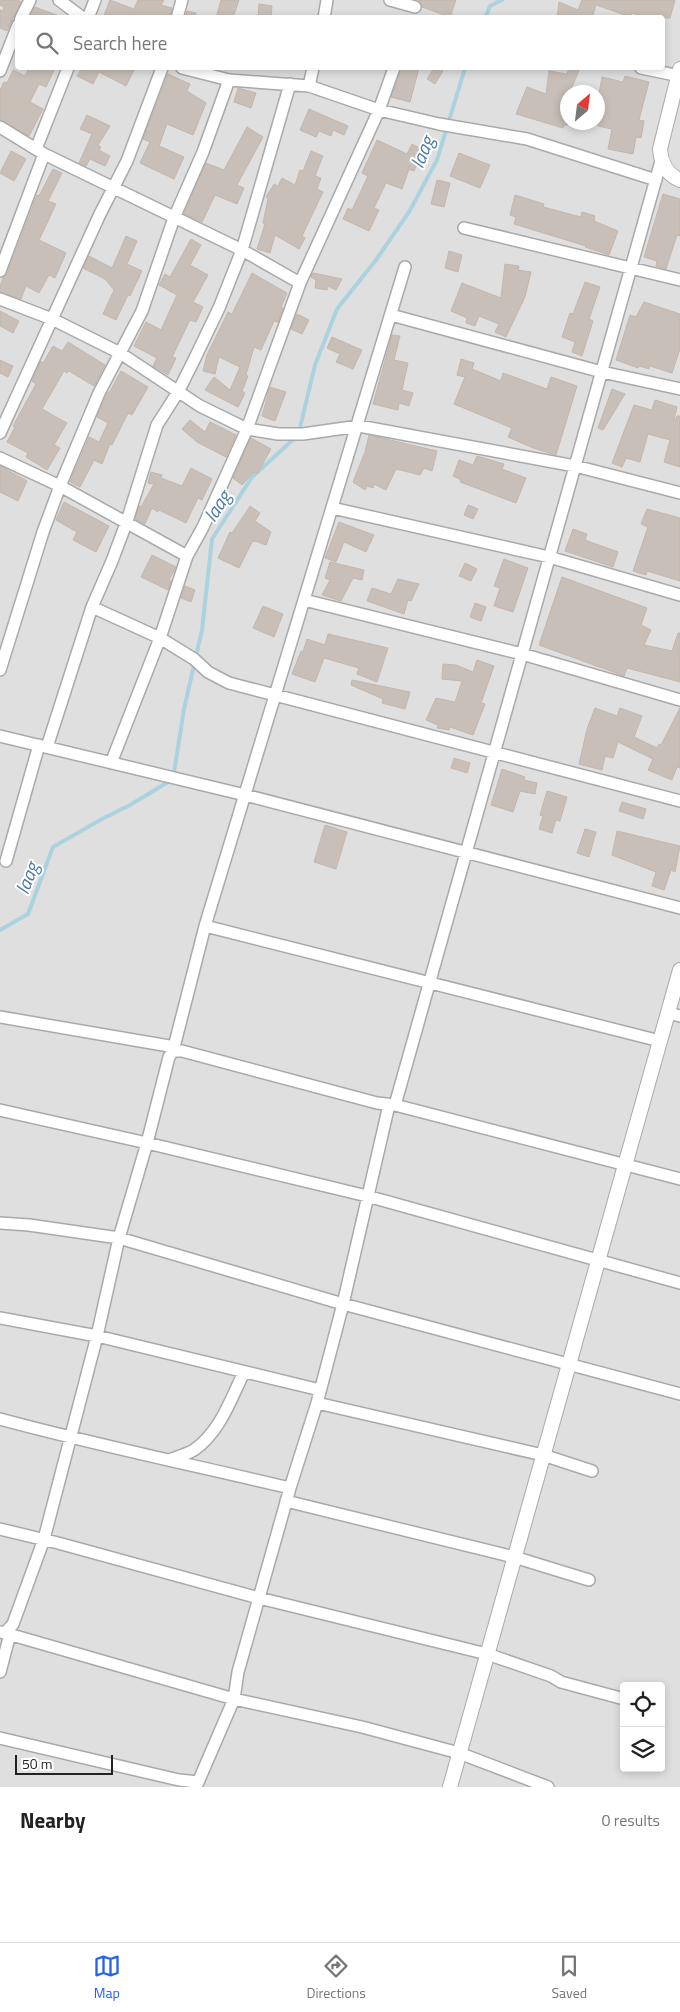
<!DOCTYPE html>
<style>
:root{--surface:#fff;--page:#f6f6f6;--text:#222;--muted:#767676;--line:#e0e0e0;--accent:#2563eb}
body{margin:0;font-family:"Titillium Web",sans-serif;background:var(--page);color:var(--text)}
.controls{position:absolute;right:15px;bottom:15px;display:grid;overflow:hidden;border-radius:5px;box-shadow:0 2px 8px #0003}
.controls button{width:45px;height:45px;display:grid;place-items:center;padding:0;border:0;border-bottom:1px solid var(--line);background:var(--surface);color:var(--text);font:25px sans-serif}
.compass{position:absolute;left:560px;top:85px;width:45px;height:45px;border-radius:50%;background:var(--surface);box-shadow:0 2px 8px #0003;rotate:28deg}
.scale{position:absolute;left:15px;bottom:12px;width:98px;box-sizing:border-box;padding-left:5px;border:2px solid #222;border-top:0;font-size:14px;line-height:18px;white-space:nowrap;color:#222;-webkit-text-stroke:4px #fff;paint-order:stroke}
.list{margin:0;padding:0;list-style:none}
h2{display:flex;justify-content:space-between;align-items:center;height:65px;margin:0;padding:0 20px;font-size:21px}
h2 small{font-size:16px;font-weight:400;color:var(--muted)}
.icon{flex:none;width:28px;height:28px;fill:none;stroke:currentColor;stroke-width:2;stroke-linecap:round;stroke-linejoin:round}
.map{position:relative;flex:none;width:680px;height:1787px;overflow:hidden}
.search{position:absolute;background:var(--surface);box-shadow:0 2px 8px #0003;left:15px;right:15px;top:15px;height:55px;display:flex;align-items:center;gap:12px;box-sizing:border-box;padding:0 18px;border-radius:5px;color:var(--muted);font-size:19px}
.sheet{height:155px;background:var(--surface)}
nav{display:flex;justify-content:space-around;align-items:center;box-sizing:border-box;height:70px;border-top:1px solid var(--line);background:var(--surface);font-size:14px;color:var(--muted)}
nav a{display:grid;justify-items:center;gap:2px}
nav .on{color:var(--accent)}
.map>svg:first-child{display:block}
.residential{fill:#e0dfdf;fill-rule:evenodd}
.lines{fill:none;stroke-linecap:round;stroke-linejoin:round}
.stream{stroke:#aad3df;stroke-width:4}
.building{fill:#c7bfb8;stroke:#c4b6ab}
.minor-casing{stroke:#a9a9a9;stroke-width:14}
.tertiary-casing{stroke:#a9a9a9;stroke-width:16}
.minor{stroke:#fff;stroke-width:11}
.tertiary{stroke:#fff;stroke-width:14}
.labels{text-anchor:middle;stroke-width:4;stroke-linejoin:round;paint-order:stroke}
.water-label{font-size:19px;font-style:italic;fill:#4a7aab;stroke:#fff}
</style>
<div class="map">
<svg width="680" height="1787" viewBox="0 0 680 1787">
<rect width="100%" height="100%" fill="#f2efe9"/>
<!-- residential -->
<path class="residential" d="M0 0H680V1787H0ZM18 18H662V68H18ZM568 92H598V122H568ZM624 1686H661V1768H624Z"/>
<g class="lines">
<!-- stream -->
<path class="stream" d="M485 18 490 6 502 0
M299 432 315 365 337 309 376 260 409 212 437 160 465 68
M0 930 28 914 53 847 102 819 130 805 173 779 184 709 202 630 212 539 252 477 296 437"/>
</g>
<!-- building -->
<path class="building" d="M0 0H18L21 2 7 31 0 28V10L3 11 4 7 0 5Z
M110 0 134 9 138 0H164L161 5 172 8 170 18H103Z
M221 0H239L233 18H216Z
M418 0H456L450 17 422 7Z
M582 0H675L670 18H648L632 13 631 17 596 5 593 15 596 18H557L559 2 578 10Z
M259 4 272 6 271 18H258Z
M35 7 59 16V18L30 17Z
M187 11 196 13 195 18H185Z
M29 68H55L46 87 39 84 30 102 43 109 29 136 0 120V90L4 82 7 83 13 70 25 76Z
M82 68H135L126 86 99 72 93 84 77 76Z
M402 68H419L410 102 391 97Z
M434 68 443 71 435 84 427 79Z
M569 68H580L570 92H568V125H564L563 128 516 114 527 87 546 94 549 71 567 74Z
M168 74 190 84 187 91 206 103 193 135 167 124 159 146 184 157 174 179 140 163 150 142 143 139Z
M625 76 649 82 639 120 644 121 641 138 636 137 633 154 608 149 612 129 598 126V99L602 77 623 82Z
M238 88 256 93 251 108 234 102Z
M309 109 348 126 344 135 333 130 331 136 319 131 316 137 300 130Z
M87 115 110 126 98 145 101 147 99 150 110 156 105 166 90 159 86 166 79 163 92 134 80 129Z
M247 127 263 137 237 185 244 188 237 204 215 195 202 222 184 214 206 163 224 170Z
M377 140 407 154 412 144 423 150 414 171 409 169 402 189 386 183 374 208 379 210 369 231 343 219 348 208 352 210 368 176 362 173Z
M11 151 26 159 14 181 0 173Z
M311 151 323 156 315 176 321 178 317 189 323 192 302 236 305 238 299 249 275 235 270 253 257 249 265 224 263 223 268 199 266 197 274 184 278 186 282 178 295 185 300 170 303 171Z
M459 153 490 165 480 188 450 176Z
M53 169 62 173 48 201 56 204 39 240 66 253 55 278 49 275 39 293 26 286 21 299 0 292V286L3 278 7 274 37 195 39 196Z
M437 180 450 183 444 207 431 204Z
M663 194 680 199V236L677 235 666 269 656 266 657 261 644 257Z
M515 195 544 204 543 207 581 217 582 212 595 216 594 221 618 231 609 255 585 247 586 246 514 224 516 217 510 215Z
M126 236 137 241 127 264 142 271 130 296 128 295 116 320 103 314 114 290 105 279 83 268 89 256 112 268Z
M191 239 201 245 190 265 208 275 193 302 203 307 196 322 190 320 172 357 176 358 168 375 153 366 157 358 134 346 146 322 161 330 177 295 159 285 165 274 170 277Z
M449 251 462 255 458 272 445 268Z
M505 264 519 266 518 270 531 272 525 297 506 337 495 332 499 324 479 316 475 326 466 323 467 318 451 311 462 283 501 298Z
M252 273 287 293 281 307 283 308 278 322 274 321 261 350 254 347 246 375 248 376 242 391 245 393 238 407 205 390 214 377 230 390 240 367 219 357 215 374 203 371 207 355 228 312 232 314Z
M313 273 318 274 342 279 336 290 328 286 327 290 315 288 316 280 311 277Z
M585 282 600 287 589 319 593 321 582 356 572 352 575 342 562 337 570 313 573 314Z
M644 302 680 314V349L672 373 650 366 649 369 639 366 638 368 616 360 630 315 636 317Z
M0 311 19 321 13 333 0 326Z
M297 314 309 320 302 334 291 329Z
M392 335 400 336 394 360 408 363 402 390 413 393 409 406 399 403 398 410 373 404Z
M332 337 362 350 353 369 336 362 340 354 327 348Z
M68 342 105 365 94 386 69 371 67 373 64 371 42 409 67 423 54 445 60 448 47 470 26 457 28 453 7 442 15 427 13 426 36 384 32 381 41 361 43 363 53 346 62 351Z
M461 359 474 363 472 369 501 381 503 373 547 389 551 377 577 386 556 455 533 448 508 437 512 428 454 404 465 377 457 375Z
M0 360 13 366 8 377 0 373Z
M121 371 148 387 132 415 128 413 112 445 110 444 102 464 94 460 80 487 70 482 89 437 99 442 108 423 97 417 106 396 108 392 109 393Z
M270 387 286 392 275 421 262 416Z
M612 389 625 394 603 430 598 428Z
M655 400 677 407 674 419H676L677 416H680V467L664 462 670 440 648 434 640 462 626 458 622 467 612 463 634 405 652 410Z
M190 420 205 432 210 422 236 435 226 457 197 442 182 429Z
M369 435 437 451 432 471 424 468 420 475 396 469 386 490 374 484 373 488 367 486 365 490 353 482 365 452Z
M251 438 271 449 257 474 254 472 242 485 233 478Z
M477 456 504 464 502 469 526 478 516 503 460 482 461 480 453 476 459 460 473 465Z
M0 466 27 481 18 501 0 492Z
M191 468 212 479 202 500 198 498 186 523 159 510 158 512 152 508 145 524 135 519 139 506 141 507 154 484 148 483 151 472 162 475 161 478 182 486Z
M64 502 109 526 96 552 73 540 77 532 56 520Z
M468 505 478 509 473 519 464 515Z
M250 506 260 513 255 521 271 532 266 545 255 541 252 542 239 568 218 558 230 532 232 533Z
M647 509 680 518V581L647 571 646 575 633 571 648 527 641 524Z
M339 522 374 535 366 552 344 542 336 562 325 558Z
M573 529 587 534 585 540 618 552 613 567 565 551Z
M152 555 176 567 169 580 171 581 168 590 141 577Z
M504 559 528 568 513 612 494 606 500 588 494 586Z
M330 562 364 570 362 580 353 578 341 601 322 595 330 580 325 578Z
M465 563 477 569 471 581 459 576Z
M562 577 647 608 641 625 651 630 644 645 672 651 678 633H680V682L627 668 624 676 539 645Z
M398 579 419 584 411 601 408 600 404 614 367 601 372 588 391 594Z
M185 586 195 590 191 602 181 598Z
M475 603 486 607 481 621 470 617Z
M263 606 283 614 274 637 253 628Z
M328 634 388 648 377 682 357 674 359 668 324 658 315 682 292 674 301 651 303 652 307 639 325 645Z
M477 660 494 666 481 703 485 704 473 735 450 727 449 730 437 728 438 725 426 720 436 698 455 702 462 681 442 679 443 664 456 665 473 672Z
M352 680 410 692 405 709 382 703 383 699 351 685Z
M595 708 617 716 620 708 642 716 634 737 657 748 659 744 661 745 680 708V768L677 767 672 780 648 770 653 759 618 742 613 758 605 756 602 770 579 764 587 729Z
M454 758 470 763 467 773 451 768Z
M502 769 525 777 524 780 537 783 535 794 520 791 513 812 491 805Z
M547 791 567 797 560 821 556 820 552 833 539 829 543 816 540 815Z
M622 802 646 809 643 819 619 811Z
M325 825 347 832 336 869 314 862Z
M585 829 596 832 589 857 577 853Z
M617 831 680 846 675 872 671 870 664 890 652 886 656 872 612 855Z"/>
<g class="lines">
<!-- minor casing -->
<g class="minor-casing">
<path id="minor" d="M59 0 83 18
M390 0 415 7
M21 18 30 0
M88 18 95 0
M177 18 182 0
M324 18 327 0
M182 68 229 80 309 86 379 110 439 124 527 139 656 180
M641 68 680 76
M0 71 18 25
M309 86 313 68
M0 127 44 154 242 250 300 283
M36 149 68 68
M464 228 680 280
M0 271 44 154
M0 299 52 319 120 353 200 406 247 429 278 434H303L359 426 575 466 680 493
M391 315 602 372 680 389
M0 433 100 214 127 161 162 68
M0 458 60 486 187 556
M332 508 549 557 680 595
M304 600 522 654 680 700
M92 607 160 638 194 659 208 672 229 683 680 801
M0 670 43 532 60 486 99 393 142 311 174 218 203 152 229 80
M0 736 245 795 680 908
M47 747 92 607 112 561 127 521 157 425 178 392 195 358 219 308 242 250 290 84
M111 763 160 638 187 556 203 527 247 429 300 283 379 110 394 68
M6 861 39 745
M205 926 660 1041
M668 1013 680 1016
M0 1017 175 1047
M173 1051H182L377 1103 395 1105 680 1179
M395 1105 661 161
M0 1110 147 1143 367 1196 680 1283
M0 1223 29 1225 119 1238 343 1304 680 1394
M0 1318 97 1336 320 1390
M317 1403 543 1455 592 1471
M0 1419C96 1445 193 1465 290 1488
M169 1460C177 1457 187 1454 194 1450 220 1432 231 1399 244 1372
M286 1501 514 1557 589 1580
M0 1529 58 1543 259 1598 487 1654 551 1676 561 1682 624 1699
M0 1632 5 1633 13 1624 44 1539 97 1336 119 1238 147 1143 169 1057 173 1051 205 926 405 267
M5 1633 234 1699 362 1727 459 1753 548 1787
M0 1672 10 1634
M0 1738 179 1780 198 1782
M196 1787 234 1699 238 1672 290 1488 317 1403 343 1304 389 1105"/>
</g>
<!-- tertiary casing -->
<g class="tertiary-casing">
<path id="tertiary" d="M680 69 660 149C661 163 666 174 680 180
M450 1787 680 970"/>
</g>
<!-- minor -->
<use href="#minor" class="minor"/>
<!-- tertiary -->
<use href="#tertiary" class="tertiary"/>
</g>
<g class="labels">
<!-- water labels -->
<g class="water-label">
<text transform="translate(422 152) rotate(-68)" y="7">laag</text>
<text transform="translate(217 506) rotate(-57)" y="7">laag</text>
<text transform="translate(27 878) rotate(-69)" y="7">laag</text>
</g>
</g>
</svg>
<div class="controls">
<button><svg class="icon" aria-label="locate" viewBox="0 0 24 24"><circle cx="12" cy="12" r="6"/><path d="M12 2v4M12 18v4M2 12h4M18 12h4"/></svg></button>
<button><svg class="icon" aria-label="layers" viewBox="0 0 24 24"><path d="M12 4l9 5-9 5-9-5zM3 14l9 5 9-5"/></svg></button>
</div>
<svg class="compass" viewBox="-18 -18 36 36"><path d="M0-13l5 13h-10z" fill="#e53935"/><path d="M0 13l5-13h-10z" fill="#767676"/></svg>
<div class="scale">50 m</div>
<div class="search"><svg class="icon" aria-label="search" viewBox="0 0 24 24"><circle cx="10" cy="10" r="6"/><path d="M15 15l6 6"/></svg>Search here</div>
</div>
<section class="sheet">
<h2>Nearby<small>0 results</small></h2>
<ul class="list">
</ul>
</section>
<nav>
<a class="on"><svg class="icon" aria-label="map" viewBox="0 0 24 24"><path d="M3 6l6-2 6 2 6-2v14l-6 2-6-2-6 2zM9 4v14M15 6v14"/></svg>Map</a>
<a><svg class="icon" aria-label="directions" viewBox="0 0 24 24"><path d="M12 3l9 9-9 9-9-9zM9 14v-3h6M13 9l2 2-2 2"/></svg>Directions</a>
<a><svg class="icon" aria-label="saved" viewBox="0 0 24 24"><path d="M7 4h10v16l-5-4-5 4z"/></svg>Saved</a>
</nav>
